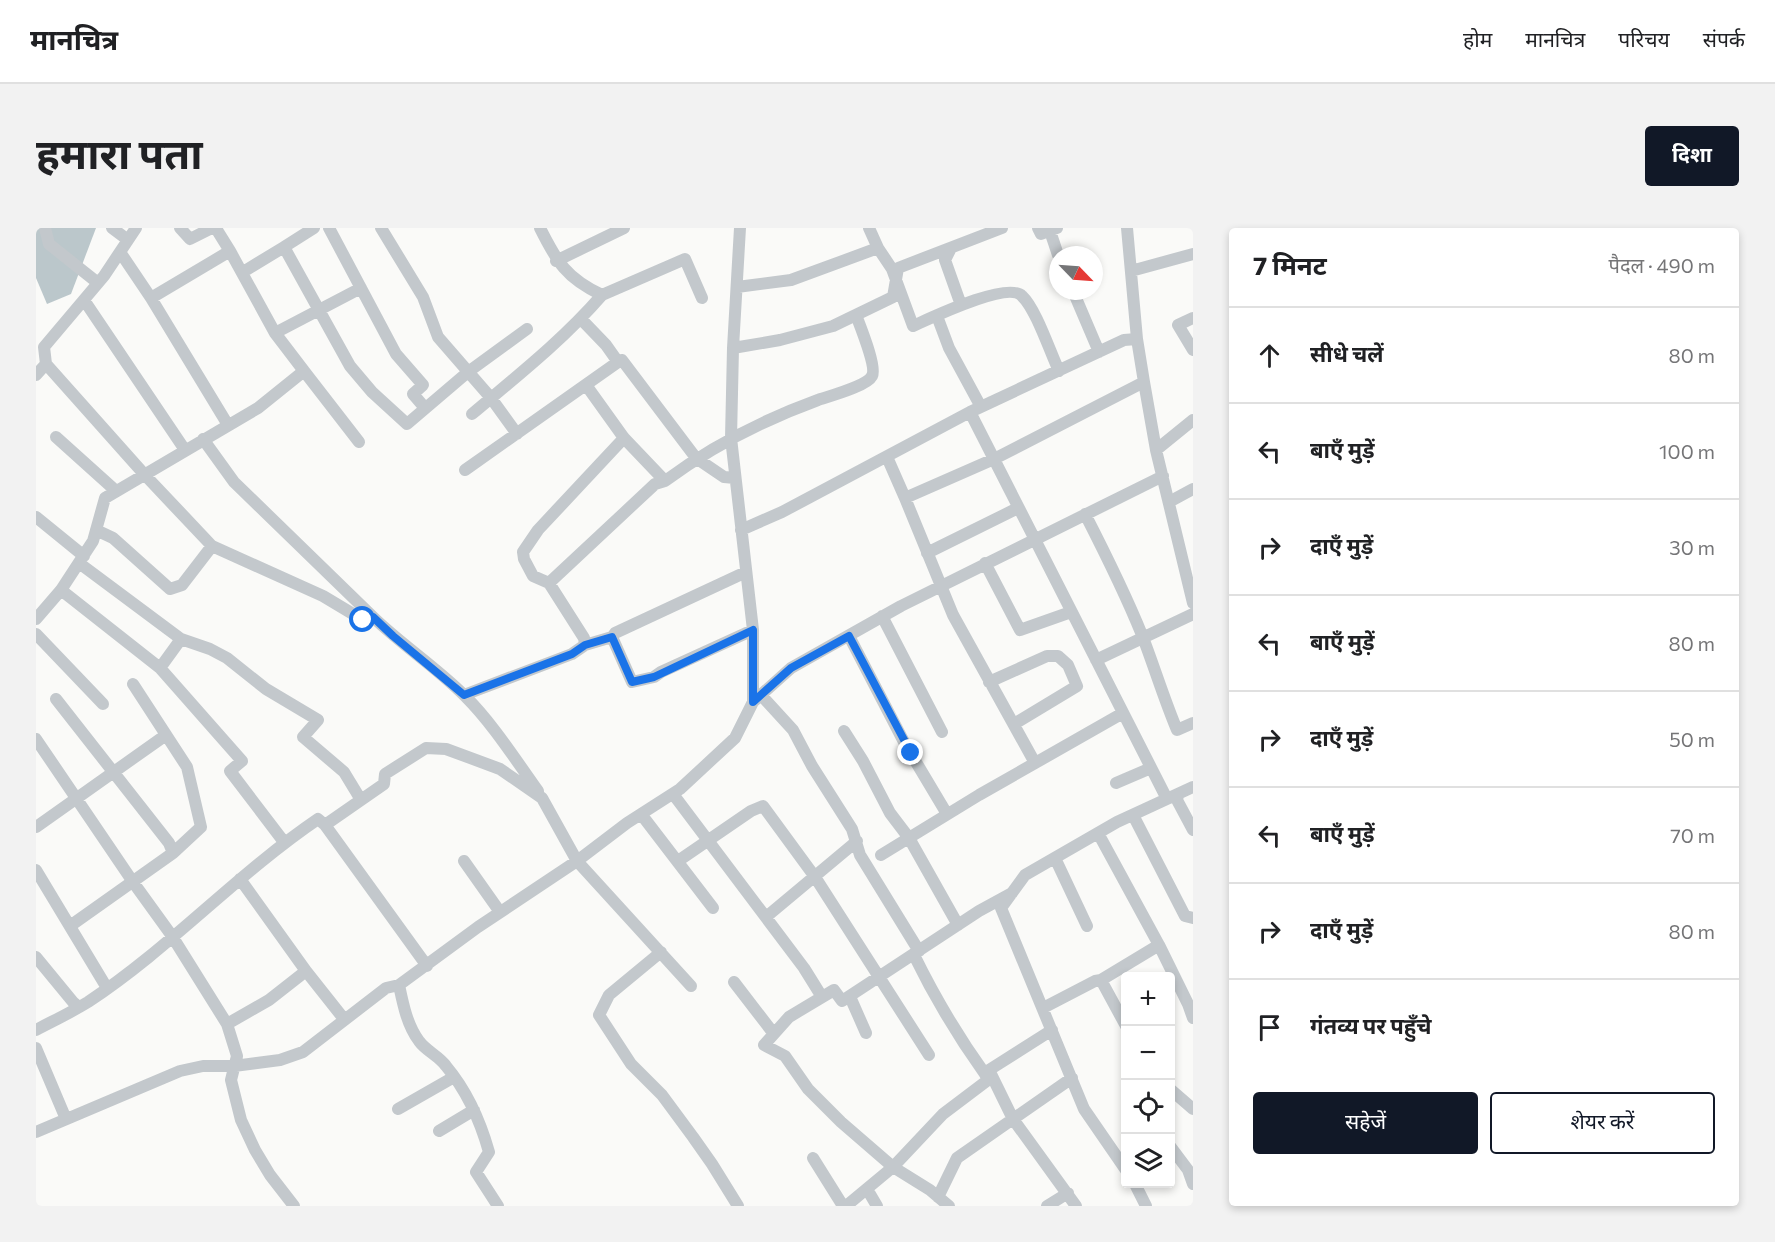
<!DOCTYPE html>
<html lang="hi">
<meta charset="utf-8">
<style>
:root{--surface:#fff;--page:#f2f2f2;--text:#202124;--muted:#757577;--line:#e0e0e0;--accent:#111827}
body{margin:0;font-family:Commissioner,"Noto Sans Devanagari",sans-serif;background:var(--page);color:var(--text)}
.controls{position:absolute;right:18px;bottom:18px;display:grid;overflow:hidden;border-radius:6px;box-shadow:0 3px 9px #0003}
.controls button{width:54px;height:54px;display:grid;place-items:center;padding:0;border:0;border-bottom:2px solid var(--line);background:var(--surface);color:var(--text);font:30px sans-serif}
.compass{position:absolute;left:1013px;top:18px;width:54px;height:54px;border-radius:50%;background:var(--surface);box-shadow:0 3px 9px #0003;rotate:115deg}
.stop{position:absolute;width:18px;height:18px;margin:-14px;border:4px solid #1a73e8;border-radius:50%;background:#fff}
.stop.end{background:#1a73e8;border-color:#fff;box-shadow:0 2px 6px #0008}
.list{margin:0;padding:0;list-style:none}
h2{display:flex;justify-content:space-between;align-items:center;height:78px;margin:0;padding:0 24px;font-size:26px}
h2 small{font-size:20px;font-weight:400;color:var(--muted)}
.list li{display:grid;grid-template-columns:39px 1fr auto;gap:18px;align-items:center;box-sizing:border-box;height:96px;padding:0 24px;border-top:2px solid var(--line)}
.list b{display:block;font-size:22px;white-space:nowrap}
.list em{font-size:20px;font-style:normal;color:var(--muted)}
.actions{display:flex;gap:12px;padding:18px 24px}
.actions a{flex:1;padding:14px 0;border:2px solid var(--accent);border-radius:6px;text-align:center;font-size:21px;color:var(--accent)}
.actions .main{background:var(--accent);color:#fff}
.icon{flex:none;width:33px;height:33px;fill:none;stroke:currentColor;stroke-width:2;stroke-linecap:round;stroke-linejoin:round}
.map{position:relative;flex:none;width:1157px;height:978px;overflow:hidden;border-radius:6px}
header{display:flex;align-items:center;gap:36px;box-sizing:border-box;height:84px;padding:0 30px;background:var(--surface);border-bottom:2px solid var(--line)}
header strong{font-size:28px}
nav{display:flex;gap:33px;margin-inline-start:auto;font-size:21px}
.intro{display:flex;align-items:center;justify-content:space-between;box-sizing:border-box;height:144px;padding:0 36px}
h1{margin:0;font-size:42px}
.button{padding:15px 27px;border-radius:6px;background:var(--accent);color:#fff;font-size:21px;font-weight:700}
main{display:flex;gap:36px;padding:0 36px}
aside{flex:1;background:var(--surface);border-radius:6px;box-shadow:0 3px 9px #0003}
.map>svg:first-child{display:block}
.water{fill:#bbc7cb}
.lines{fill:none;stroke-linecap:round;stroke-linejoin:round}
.street{stroke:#c3c8cc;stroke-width:12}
.route{stroke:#1a73e8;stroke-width:8}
</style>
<header>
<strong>मानचित्र</strong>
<nav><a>होम</a><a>मानचित्र</a><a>परिचय</a><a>संपर्क</a></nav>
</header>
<div class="intro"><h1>हमारा पता</h1><a class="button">दिशा</a></div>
<main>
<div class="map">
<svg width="1157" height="978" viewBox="0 0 1157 978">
<rect width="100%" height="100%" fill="#fafaf8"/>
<!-- water -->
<path class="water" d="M0 0H60L35 66 11 76 0 50Z"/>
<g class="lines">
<!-- street -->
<path class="street" d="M9 0 13 16 62 55
M76 0 92 12
M144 0 154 11 176 0
M178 0 181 2 194 23
M278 0 248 19 314 138 336 164 371 196 432 144 491 101
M293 0 360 126 387 157 377 166 389 180
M345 0 387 69 402 109 455 170 481 206
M504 0C521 34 530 50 566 67L649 31 666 70
M833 0 842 20 856 41 877 98C895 90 972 53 986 68 1000 81 1014 124 1023 143
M1002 0 1005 6 1021 0
M1091 0 1101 111 1108 154 1120 222 1157 375
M1014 3 1022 27
M915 20 909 32 925 77
M84 24 115 70 192 197
M520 33 588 0
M1095 43 1157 26
M207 44 248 19
M701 59 755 52 842 20
M1037 63 1063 124
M115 70 194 23 239 105 268 143
M48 72 149 222
M901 88 913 120 945 179
M1157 90 1142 97 1157 122
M239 105 325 60
M1101 111 1088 112 934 184 1131 571
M697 120 744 112 797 98 857 69 862 40 966 0
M586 132 660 230 688 249 699 250
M10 136 108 246 176 318 287 368 327 392 337 389 198 254 167 211
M0 147 10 136 8 119 68 48 100 0
M436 186C481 148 527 112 566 67
M20 209 80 263
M1120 222 1157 192
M851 229 869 270 917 387 999 535
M429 242 582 134 570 117 545 91
M629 253C676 218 727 192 782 172 794 168 831 158 836 148 841 139 824 98 820 87
M869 270 958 231 1108 154
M1133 274 1157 261
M1049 286C1069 325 1089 365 1106 407 1118 438 1128 471 1141 502L1157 495
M0 289 48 328
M60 302 77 310 134 361 146 357 176 318
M705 302 746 284 934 184
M891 325 982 280
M43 335 145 411 174 421 191 430 230 461 282 492 267 509 308 544 325 572
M949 335 984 402 1035 384
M513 355 619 256 629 253 588 210 550 157
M25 362 124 440 206 533 194 543 248 614
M846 388 906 504
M337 389C366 417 400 439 429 468 457 496 479 531 502 563
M0 391 25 362 57 313 69 270 222 180 268 143 323 214
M0 406 67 476
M813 408 868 514 911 586
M576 409 596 454 618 449 625 444 717 402
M549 417 548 410 513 355 497 348 488 331 487 324 502 302 588 210
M1060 432 1157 386
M124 440 145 411
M953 454 1011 428H1022L1032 437 1041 458 978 496
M428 467 536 426 549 417 576 409 579 405 710 344
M725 467 757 502 776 538 816 601 824 627 883 723
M20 471 133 615 137 625
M717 474 755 440 865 378 1127 248
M808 503 827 533 854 585 873 610 922 697
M0 511 97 654 136 708 191 796 201 828 195 852 205 892 219 922 234 947 258 978
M1080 555 1115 540
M637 566 768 740 786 769
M1142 567 1141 572 1157 602
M605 586 677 680
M1097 587 1149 688 1157 690
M289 597 391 738
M0 599 130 507
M1062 605 1123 717 1152 776 1157 790
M845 627 943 567 1087 485
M1019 630 1051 698
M428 633 464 684
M642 633 715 583 727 578 779 649 893 827
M0 642 71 760
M204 651 270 743 308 791
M730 689 821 613
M34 698 137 625 165 599 151 539 97 456
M625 724 573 767 563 787 595 836 626 867 657 909 676 936 702 978
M878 727C899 770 921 807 949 846L953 842
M0 729 37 774 43 779
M1065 752 1090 798
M698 754 738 806
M815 767V771L830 805
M1007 780 1059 753 1065 752 1123 717
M191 796 233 772 270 743
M0 802C17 793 36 784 52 774 134 720 201 646 282 591L289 597 348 556 349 546 390 520 410 521 464 541 506 570 541 633 655 758
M1016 802 953 842 977 891 1040 978
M0 820 30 891
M1134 861 1157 881
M362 881 418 849
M403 903 438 882
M0 904 144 843 167 838H198L244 832 267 824 350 760 363 757
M1134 918 1152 942 1157 956
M777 930 807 978
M1090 942 1048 881 965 680 989 647 1081 594 1157 559
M1099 956 1110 978
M831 961 841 978
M902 969 921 930 1036 850
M462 978 440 944 453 924C444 892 431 863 410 838 403 828 390 823 383 813 371 797 367 776 363 757L442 699 541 633 591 595 644 561 699 510 717 474V402L695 210 697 120 704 0
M810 978 857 939 805 894 772 861 749 828 728 817 753 789 798 762 806 773 943 683 976 665
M913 978 894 962 857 939 907 886 952 852 949 846
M1011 978 1032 965"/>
</g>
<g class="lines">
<!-- route -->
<path class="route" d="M327 392 337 389 357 408 428 467 536 426 549 417 576 409 596 454 618 449 717 402V474L755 440 813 408 875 525"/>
</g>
</svg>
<div class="controls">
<button>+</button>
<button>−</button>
<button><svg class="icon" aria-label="locate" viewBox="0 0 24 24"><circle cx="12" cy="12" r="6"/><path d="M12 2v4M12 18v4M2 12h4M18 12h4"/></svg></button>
<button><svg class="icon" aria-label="layers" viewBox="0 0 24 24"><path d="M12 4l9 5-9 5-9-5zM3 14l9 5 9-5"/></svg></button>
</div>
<svg class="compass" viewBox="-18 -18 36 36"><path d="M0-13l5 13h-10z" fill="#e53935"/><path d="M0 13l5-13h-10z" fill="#757577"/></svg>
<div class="stop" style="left:327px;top:392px"></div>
<div class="stop end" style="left:875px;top:525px"></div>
</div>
<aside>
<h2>7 मिनट<small>पैदल · 490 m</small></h2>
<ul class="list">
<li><svg class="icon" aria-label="ahead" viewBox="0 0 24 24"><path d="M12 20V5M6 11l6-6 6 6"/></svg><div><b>सीधे चलें</b></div><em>80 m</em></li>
<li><svg class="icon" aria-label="left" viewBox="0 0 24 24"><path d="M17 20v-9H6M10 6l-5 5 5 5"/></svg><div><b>बाएँ मुड़ें</b></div><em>100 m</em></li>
<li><svg class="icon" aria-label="right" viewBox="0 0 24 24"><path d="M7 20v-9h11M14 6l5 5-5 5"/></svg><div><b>दाएँ मुड़ें</b></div><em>30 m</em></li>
<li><svg class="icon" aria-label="left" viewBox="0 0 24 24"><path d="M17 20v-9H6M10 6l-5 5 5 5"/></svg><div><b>बाएँ मुड़ें</b></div><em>80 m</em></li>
<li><svg class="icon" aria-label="right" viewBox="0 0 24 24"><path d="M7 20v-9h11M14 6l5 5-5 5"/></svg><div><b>दाएँ मुड़ें</b></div><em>50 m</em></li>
<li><svg class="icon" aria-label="left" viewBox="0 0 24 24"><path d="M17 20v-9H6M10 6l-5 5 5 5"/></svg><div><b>बाएँ मुड़ें</b></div><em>70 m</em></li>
<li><svg class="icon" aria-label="right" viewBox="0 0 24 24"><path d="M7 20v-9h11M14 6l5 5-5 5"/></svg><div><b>दाएँ मुड़ें</b></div><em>80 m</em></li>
<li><svg class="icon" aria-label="arrive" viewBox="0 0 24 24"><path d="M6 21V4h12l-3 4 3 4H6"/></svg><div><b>गंतव्य पर पहुँचे</b></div></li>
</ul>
<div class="actions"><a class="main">सहेजें</a><a>शेयर करें</a></div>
</aside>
</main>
